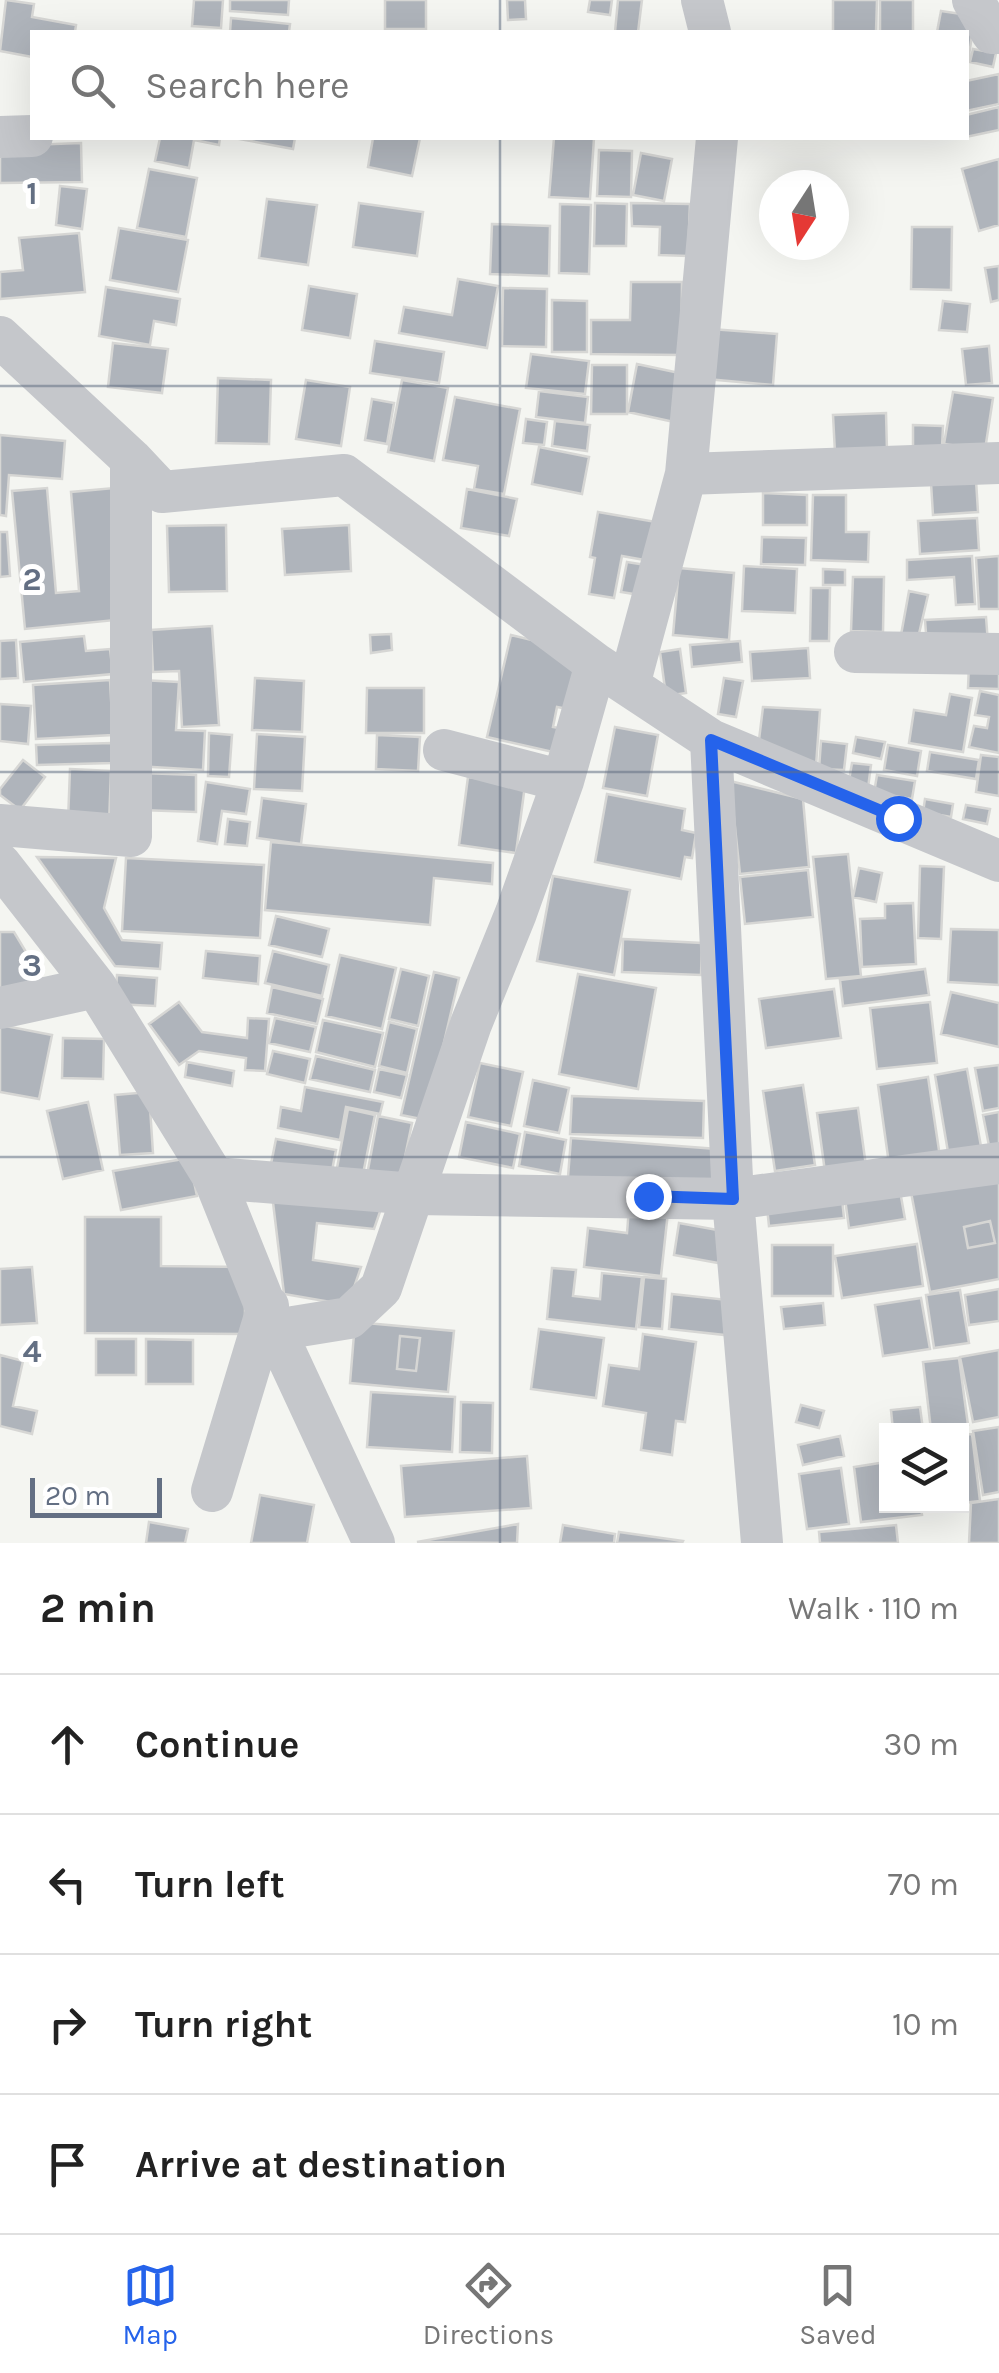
<!DOCTYPE html>
<meta charset="utf-8">
<style>
:root{--surface:#fff;--page:#f6f6f6;--text:#222;--muted:#767676;--line:#e0e0e0;--accent:#2563eb}
body{margin:0;font-family:Karla,sans-serif;background:var(--page);color:var(--text)}
.controls{position:absolute;right:30px;bottom:30px;display:grid;overflow:hidden;border-radius:0px;box-shadow:0 10px 40px #0002}
.controls button{width:90px;height:90px;display:grid;place-items:center;padding:0;border:0;border-bottom:2px solid var(--line);background:var(--surface);color:var(--text);font:50px sans-serif}
.compass{position:absolute;left:759px;top:170px;width:90px;height:90px;border-radius:50%;background:var(--surface);box-shadow:0 10px 40px #0002;rotate:192deg}
.scale{position:absolute;left:30px;bottom:25px;width:132px;box-sizing:border-box;padding-left:10px;border:5px solid #636f83;border-top:0;font-size:28px;line-height:35px;white-space:nowrap;color:#636f83;-webkit-text-stroke:8px #fff;paint-order:stroke}
.stop{position:absolute;width:30px;height:30px;margin:-22px;border:8px solid #2563eb;border-radius:50%;background:#fff}
.stop.end{background:#2563eb;border-color:#fff;box-shadow:0 2px 10px #0008}
.list{margin:0;padding:0;list-style:none}
h2{display:flex;justify-content:space-between;align-items:center;height:130px;margin:0;padding:0 40px;font-size:42px}
h2 small{font-size:32px;font-weight:400;color:var(--muted)}
.list li{display:grid;grid-template-columns:65px 1fr auto;gap:30px;align-items:center;box-sizing:border-box;height:140px;padding:0 40px;border-top:2px solid var(--line)}
.list b{display:block;font-size:38px;white-space:nowrap}
.list em{font-size:32px;font-style:normal;color:var(--muted)}
.icon{flex:none;width:55px;height:55px;fill:none;stroke:currentColor;stroke-width:2;stroke-linecap:round;stroke-linejoin:round}
.map{position:relative;flex:none;width:999px;height:1543px;overflow:hidden}
.search{position:absolute;background:var(--surface);box-shadow:0 10px 40px #0002;left:30px;right:30px;top:30px;height:110px;display:flex;align-items:center;gap:25px;box-sizing:border-box;padding:0 35px;border-radius:0px;color:var(--muted);font-size:38px}
.sheet{height:690px;background:var(--surface)}
nav{display:flex;justify-content:space-around;align-items:center;box-sizing:border-box;height:140px;border-top:2px solid var(--line);background:var(--surface);font-size:28px;color:var(--muted)}
nav a{display:grid;justify-items:center;gap:5px}
nav .on{color:var(--accent)}
.map>svg:first-child{display:block}
.building{fill:#afb4bb;stroke:#d6d6d4;stroke-width:2.5;fill-rule:evenodd}
.lines{fill:none;stroke-linecap:round;stroke-linejoin:round}
.street{stroke:#c5c7cb;stroke-width:42}
.route{stroke:#2563eb;stroke-width:12}
.grid{fill:none;stroke:#636f83;stroke-width:2.5;stroke-opacity:0.55}
.grid-label{font-size:32px;text-anchor:middle;font-weight:bold;fill:#636f83;stroke:#fff;stroke-width:10;stroke-linejoin:round;paint-order:stroke}
</style>
<div class="map">
<svg width="999" height="1543" viewBox="0 0 999 1543">
<rect width="100%" height="100%" fill="#f4f5f1"/>
<!-- building -->
<path class="building" d="M6 0 34 4 32 17 76 25 75 32H32V57L0 51Z
M194 0H223L221 28 192 26Z
M230 0H289L288 15 230 11Z
M385 0H426V29H385Z
M507 0H525L526 19 508 20Z
M590 0H612L610 15 588 12Z
M618 0H642L638 32H615Z
M833 0H877L876 32H833Z
M880 0H913V32H880Z
M941 11 975 16 967 68 966 32H937Z
M231 18 290 24 289 32H230Z
M973 49 996 53 993 67 970 62Z
M999 74V104L966 111V81Z
M999 107V130L966 137V115Z
M160 138H220L219 145 194 140 189 168 155 161Z
M234 138H295L293 149Z
M373 138H420L412 176 368 167Z
M554 138H594L590 199 549 197Z
M81 143 82 182 0 183V146Z
M599 150 632 151 631 197 597 196Z
M641 153 672 159 664 201 633 195Z
M999 159V225L979 231 962 169Z
M149 169 197 178 186 237 137 228Z
M60 186 87 189 82 229 56 225Z
M267 199 317 205 308 265 259 258Z
M359 203 423 212 417 256 353 247Z
M595 203 627 204 626 246H594Z
M631 203 690 204 688 256 659 255 660 227 632 226Z
M560 204 591 205 589 274 559 273Z
M492 224 550 226 549 276 490 274Z
M912 227H952L951 290 911 289Z
M119 228 188 240 178 292 110 280Z
M79 233 85 292 0 299V272L23 270 19 238Z
M999 266V300L991 302 985 268Z
M458 279 498 286 487 348 399 333 404 307 452 315Z
M631 282H682L681 355 591 354V320H630Z
M309 286 357 294 350 338 302 330Z
M106 287 180 299 176 325 154 321 150 345 99 336Z
M503 288 547 289 546 347 502 346Z
M552 300 587 301V352H552Z
M943 301 970 304 967 332 939 330Z
M711 329 777 334 773 385 707 379Z
M375 341 444 352 439 383 370 373Z
M113 343 168 349 162 393 108 387Z
M989 346 992 383 966 385 962 349Z
M531 354 589 361 585 394 526 388Z
M637 364 684 374 674 422 628 412Z
M592 365H627V414H591Z
M218 378 271 380 269 444 216 443Z
M306 380 350 387 341 446 296 439Z
M402 380 448 388 434 461 388 452Z
M539 391 588 397 585 423 536 417Z
M953 392 993 398 985 450 944 444Z
M455 397 520 409 504 494 474 489 478 466 443 460Z
M372 399 394 403 387 444 365 440Z
M886 413 887 451 835 453 833 415Z
M526 419 547 422 544 445 523 443Z
M555 421 590 425 587 451 552 446Z
M913 425 943 426 942 447 913 446Z
M0 435 65 441 62 479 9 475 6 516 0 515Z
M539 447 589 457 582 494 532 484Z
M976 480 978 512 933 515 931 483Z
M47 488 56 593 79 591 71 492 114 488 126 619 25 629 12 491Z
M467 489 517 499 509 536 461 528Z
M763 493 807 495V525H763Z
M813 495H846V532H869L868 562 811 560Z
M598 512 656 522 650 561 622 556 614 598 589 594 595 558 590 557Z
M977 518 979 550 920 554 918 521Z
M226 525 227 591 169 592 167 526Z
M349 525 351 571 285 575 282 529Z
M0 532H7L10 576 0 577Z
M762 537 806 538 805 565 761 564Z
M972 556 975 604 956 605 954 577 907 580V560Z
M999 556V609H979L976 558Z
M627 562 646 565 640 595 621 592Z
M744 566 797 569 795 613 742 611Z
M679 568 734 573 729 640 673 635Z
M823 569 845 570V585H823Z
M853 577H884L883 632 851 631Z
M811 588H830L829 641H810Z
M909 591 928 595 918 638 901 635Z
M986 617 988 643 927 646 925 620Z
M212 626 219 725 182 727 179 671 153 672 151 630Z
M391 634 392 650 371 653 370 635Z
M511 635 561 647 578 667 568 709 557 707 553 727 559 728 553 752 487 737Z
M84 636 86 651 110 649 113 674 24 682 20 642Z
M16 640 18 678 0 679V641Z
M740 641 742 662 692 667 690 645Z
M808 648 810 678 752 681 750 652Z
M680 649 686 693 666 696 660 652Z
M969 664 999 666V689L968 688Z
M255 678 304 681 302 732 252 730Z
M724 678 743 681 736 717 718 714Z
M110 680 113 735 36 739 33 685Z
M140 680 179 682 176 730 205 731 203 770 136 766Z
M367 688H424V733H366Z
M980 691 999 695V753L969 747 974 726 987 728 989 717 975 715Z
M950 694 972 698 963 752 909 743 914 710 946 715Z
M0 704 31 706 28 744 0 741Z
M763 707 820 710 816 766 758 748Z
M615 727 658 735 647 796 603 788Z
M209 733 232 735 229 777 208 776Z
M257 734 305 737 302 791 254 789Z
M377 735 420 737 418 771 376 769Z
M856 737 885 742 881 759 853 753Z
M821 741 847 744 844 770 819 769Z
M112 743V763L37 765 36 745Z
M888 745 921 751 917 776 884 770Z
M930 752 979 760 976 779 927 771Z
M981 755 999 757V796L976 792Z
M23 760 45 777 20 810 0 795V789Z
M852 763 871 765 868 788 848 786Z
M70 769 111 771 109 823 68 821Z
M142 773 196 775V812L141 810Z
M877 775 915 781 912 799 874 793Z
M468 777 525 785 516 853 459 845Z
M730 781 803 799 809 867 740 874Z
M206 782 250 789 246 814 222 811 217 844 198 841Z
M607 794 685 809 682 830 696 833 692 858 685 857 681 879 595 862Z
M262 798 306 804 301 844 257 838Z
M925 799 953 804 951 817 923 812Z
M966 805 990 809 987 824 963 819Z
M228 819 250 822 247 846 225 844Z
M271 842 493 863 492 884 434 878 430 925 265 910Z
M848 854 861 976 826 979 813 857Z
M37 857 116 858 104 908 122 940 162 943 160 969 115 966Z
M126 858 264 865 260 938 122 931Z
M920 866 944 867 941 939 918 938Z
M859 868 882 873 876 902 853 897Z
M808 870 813 917 745 924 740 877Z
M553 876 630 890 614 975 537 961Z
M913 903 916 964 862 967 860 919 885 918V904Z
M276 916 329 929 322 957 269 945Z
M951 929 999 930V985L948 982Z
M0 932H14L50 992 0 991Z
M623 939 702 943 701 975 622 972Z
M206 951 260 956 258 984 203 978Z
M273 951 329 965 322 996 265 983Z
M340 955 396 968 382 1029 326 1016Z
M401 969 429 976 418 1026 389 1019Z
M925 969 929 995 843 1006 840 980Z
M434 972 459 978 426 1120 401 1115Z
M578 974 656 988 638 1089 559 1074Z
M117 975 157 978 155 1006 115 1004Z
M272 987 323 999 317 1024 267 1013Z
M834 989 841 1038 766 1048 759 999Z
M951 992 999 1003V1047L941 1034Z
M179 1002 202 1032 247 1038 248 1018 269 1019 265 1071 245 1070 246 1058 199 1051 179 1065 149 1024Z
M930 1002 937 1063 877 1069 870 1008Z
M275 1018 316 1027 310 1052 269 1043Z
M323 1020 383 1033 375 1067 316 1052Z
M389 1022 417 1029 407 1073 379 1066Z
M0 1025 52 1035 39 1099 0 1092Z
M63 1038 104 1039 103 1079 62 1078Z
M273 1051 310 1059 305 1083 267 1074Z
M316 1056 375 1070 370 1092 310 1079Z
M187 1062 234 1071 232 1086 185 1077Z
M480 1063 523 1072 511 1126 468 1117Z
M999 1065V1108L983 1111 975 1068Z
M379 1069 407 1075 401 1098 374 1092Z
M967 1069 982 1152 949 1158 935 1075Z
M928 1077 940 1157 889 1164 878 1085Z
M533 1080 569 1088 559 1133 524 1126Z
M803 1085 815 1165 775 1171 763 1091Z
M305 1087 383 1102 380 1114 346 1107 340 1140 278 1128 281 1107 301 1111Z
M149 1092 153 1153 120 1155 115 1095Z
M572 1096 704 1101 703 1138 570 1134Z
M88 1102 103 1170 63 1179 47 1111Z
M858 1108 866 1166 825 1172 817 1113Z
M348 1109 375 1115 363 1174 337 1168Z
M999 1112V1149L990 1151 983 1115Z
M378 1116 412 1123 400 1181 367 1175Z
M466 1122 520 1134 513 1168 459 1157Z
M525 1132 566 1140 560 1174 519 1166Z
M571 1138 717 1149 714 1187 568 1177Z
M276 1139 336 1150 331 1176 271 1164Z
M189 1158 197 1196 121 1210 113 1171Z
M999 1170V1279L930 1292 910 1187ZM990 1221 995 1243 968 1248 964 1227Z
M841 1189 844 1218 769 1226 766 1198Z
M900 1191 905 1219 849 1228 845 1199Z
M272 1194 383 1203 374 1229 317 1223 313 1260 361 1267 348 1305 284 1294Z
M629 1208 668 1212 661 1276 584 1267 588 1228 627 1233Z
M85 1217H161V1266L245 1267V1334L85 1333Z
M990 1221 995 1243 968 1248 964 1227Z
M679 1223 723 1231 718 1263 674 1255Z
M917 1244 923 1286 842 1298 835 1256Z
M772 1245H833V1296H772Z
M32 1267 37 1323 0 1325V1269Z
M552 1268 576 1270 573 1296 600 1299 602 1273 642 1277 636 1329 547 1319Z
M644 1277 666 1279 662 1329 639 1327Z
M999 1289V1321L969 1325 965 1295Z
M960 1290 969 1343 934 1348 926 1295Z
M672 1294 728 1300 725 1335 669 1329Z
M921 1298 930 1349 883 1356 875 1305Z
M823 1303 825 1325 784 1329 781 1307Z
M355 1322 454 1331 448 1392 350 1383ZM400 1336 420 1338 416 1371 397 1369Z
M539 1329 604 1338 596 1398 531 1389Z
M643 1334 696 1342 685 1422 676 1421 672 1455 641 1450 646 1413 603 1406 609 1365 639 1369Z
M400 1336 420 1338 416 1371 397 1369Z
M96 1339H136V1375H96Z
M146 1339 193 1340V1384H146Z
M999 1350V1417L973 1422 960 1357Z
M0 1355 23 1361 13 1406 37 1411 32 1434 0 1426Z
M959 1358 968 1425 931 1430 923 1362Z
M371 1392 455 1397 452 1452 367 1447Z
M461 1402 493 1403 492 1453 460 1452Z
M801 1405 824 1411 819 1428 796 1422Z
M920 1407 923 1430H893L891 1410Z
M999 1427V1492L983 1495 973 1431Z
M972 1434 980 1501 962 1503V1435Z
M840 1436 844 1456 803 1465 798 1445Z
M527 1456 531 1508 405 1517 401 1466Z
M886 1462V1506H921L922 1515 861 1522 854 1467Z
M841 1468 849 1524 807 1529 799 1474Z
M260 1495 314 1505 307 1543H251Z
M999 1499V1543H969L971 1503Z
M149 1522 188 1529 185 1543H146Z
M518 1524 517 1543 417 1542Z
M563 1525 615 1534 614 1543H560Z
M896 1525 898 1543H820L819 1532Z
M619 1532 683 1541 682 1543H617Z"/>
<g class="lines">
<!-- street -->
<path class="street" d="M702 0 710 32
M973 0 992 33H999
M0 137 32 136
M0 337 131 459 162 492 344 475 596 664 711 740 999 861
M686 474 999 463
M855 652 999 654
M629 685 686 474 717 138
M711 740 733 1199 762 1543
M444 750 563 781
M0 825 131 836V459
M0 864 96 987 214 1178 275 1330 374 1543
M0 1008 96 987
M214 1178 415 1194 733 1199 999 1163
M275 1330 349 1318 381 1288 471 1024 516 913 563 781 596 664
M212 1491 268 1306"/>
</g>
<g class="lines">
<!-- route -->
<path class="route" d="M648 1196 733 1199 711 740 898 818"/>
</g>
<!-- grid -->
<path class="grid" d="M500 0V32M500 138V1543M0 386H999M0 772H999M0 1157H999"/>
<g class="grid-label">
<text x="32" y="204">1</text>
<text x="32" y="590">2</text>
<text x="32" y="976">3</text>
<text x="32" y="1362">4</text>
</g>
</svg>
<div class="controls">
<button><svg class="icon" aria-label="layers" viewBox="0 0 24 24"><path d="M12 4l9 5-9 5-9-5zM3 14l9 5 9-5"/></svg></button>
</div>
<svg class="compass" viewBox="-18 -18 36 36"><path d="M0-13l5 13h-10z" fill="#e53935"/><path d="M0 13l5-13h-10z" fill="#767676"/></svg>
<div class="scale">20 m</div>
<div class="stop" style="left:898px;top:818px"></div>
<div class="stop end" style="left:648px;top:1196px"></div>
<div class="search"><svg class="icon" aria-label="search" viewBox="0 0 24 24"><circle cx="10" cy="10" r="6"/><path d="M15 15l6 6"/></svg>Search here</div>
</div>
<section class="sheet">
<h2>2 min<small>Walk · 110 m</small></h2>
<ul class="list">
<li><svg class="icon" aria-label="ahead" viewBox="0 0 24 24"><path d="M12 20V5M6 11l6-6 6 6"/></svg><div><b>Continue</b></div><em>30 m</em></li>
<li><svg class="icon" aria-label="left" viewBox="0 0 24 24"><path d="M17 20v-9H6M10 6l-5 5 5 5"/></svg><div><b>Turn left</b></div><em>70 m</em></li>
<li><svg class="icon" aria-label="right" viewBox="0 0 24 24"><path d="M7 20v-9h11M14 6l5 5-5 5"/></svg><div><b>Turn right</b></div><em>10 m</em></li>
<li><svg class="icon" aria-label="arrive" viewBox="0 0 24 24"><path d="M6 21V4h12l-3 4 3 4H6"/></svg><div><b>Arrive at destination</b></div></li>
</ul>
</section>
<nav>
<a class="on"><svg class="icon" aria-label="map" viewBox="0 0 24 24"><path d="M3 6l6-2 6 2 6-2v14l-6 2-6-2-6 2zM9 4v14M15 6v14"/></svg>Map</a>
<a><svg class="icon" aria-label="directions" viewBox="0 0 24 24"><path d="M12 3l9 9-9 9-9-9zM9 14v-3h6M13 9l2 2-2 2"/></svg>Directions</a>
<a><svg class="icon" aria-label="saved" viewBox="0 0 24 24"><path d="M7 4h10v16l-5-4-5 4z"/></svg>Saved</a>
</nav>
